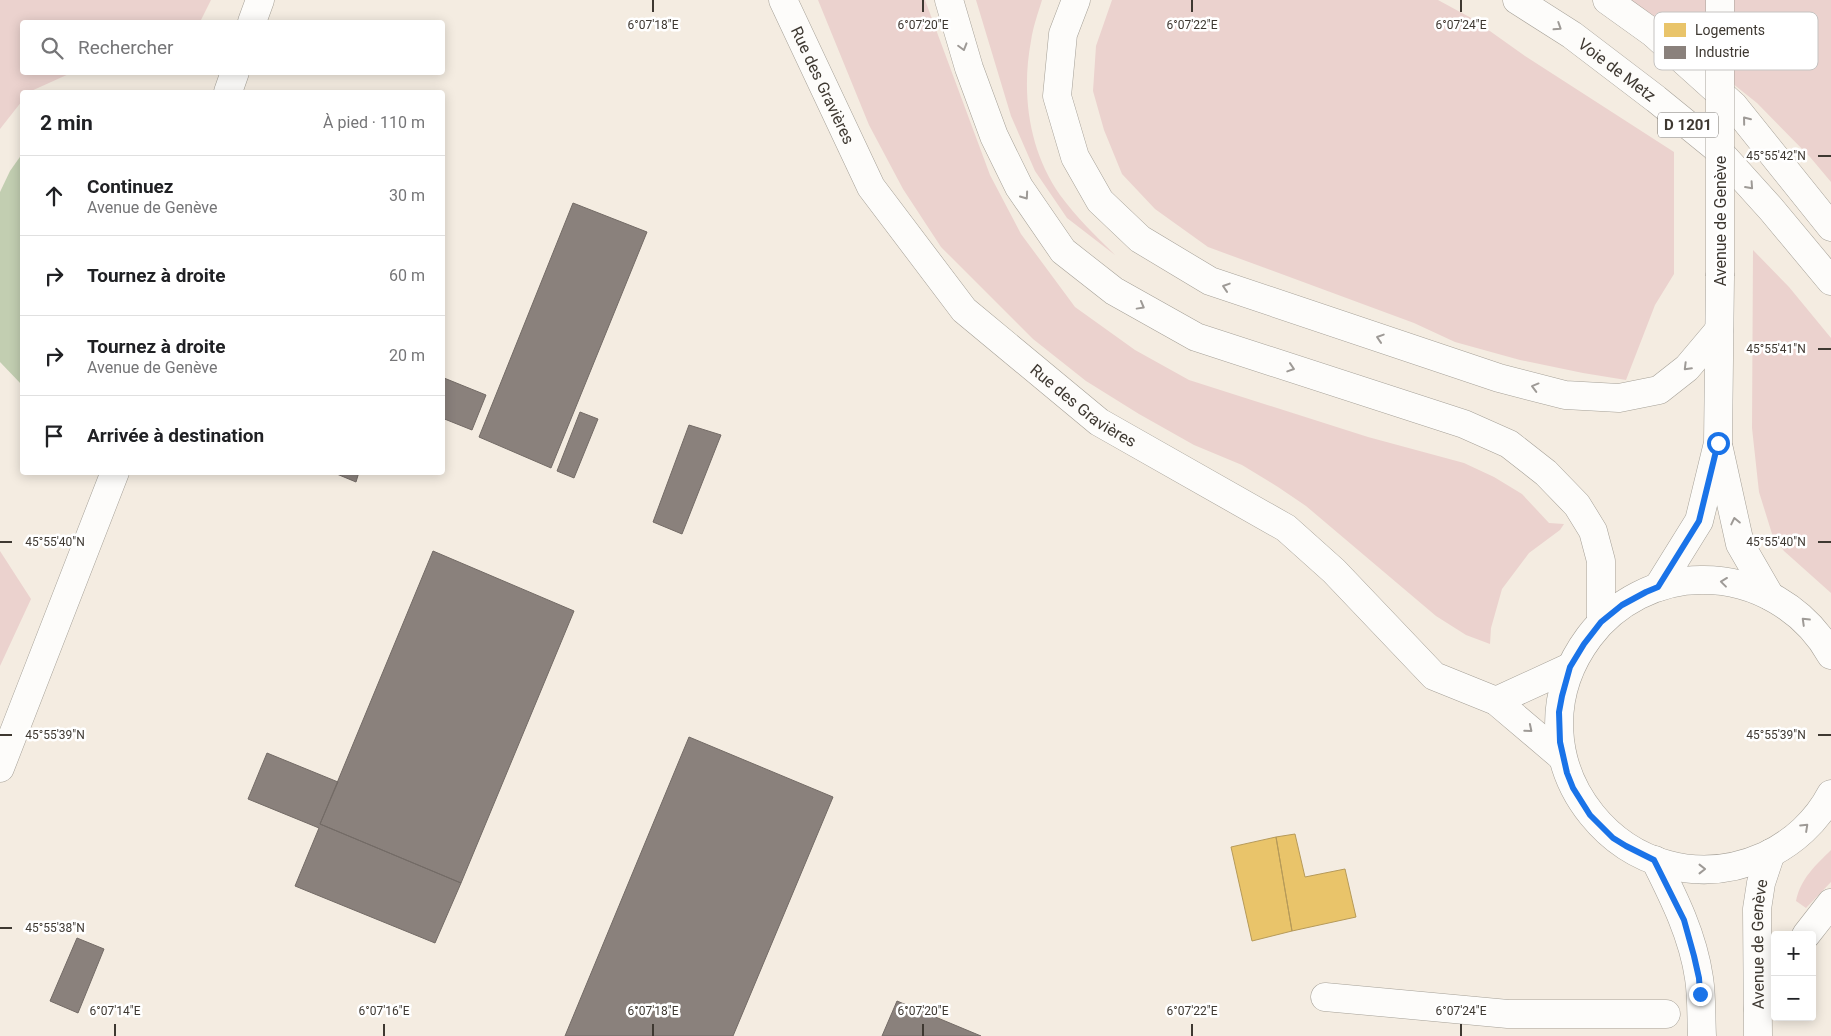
<!DOCTYPE html>
<html lang="fr">
<meta charset="utf-8">
<style>
:root{--surface:#fff;--page:#f6f6f6;--text:#202124;--muted:#757577;--line:#e0e0e0}
body{margin:0;font-family:Roboto,sans-serif;background:var(--page);color:var(--text)}
.controls{position:absolute;right:15px;bottom:15px;display:grid;overflow:hidden;border-radius:5px;box-shadow:0 2px 12px #0003}
.controls button{width:45px;height:45px;display:grid;place-items:center;padding:0;border:0;border-bottom:1px solid var(--line);background:var(--surface);color:var(--text);font:25px sans-serif}
.stop{position:absolute;width:15px;height:15px;margin:-11px;border:4px solid #1a73e8;border-radius:50%;background:#fff}
.stop.end{background:#1a73e8;border-color:#fff;box-shadow:0 1px 5px #0008}
.list{margin:0;padding:0;list-style:none}
h2{display:flex;justify-content:space-between;align-items:center;height:65px;margin:0;padding:0 20px;font-size:21px}
h2 small{font-size:16px;font-weight:400;color:var(--muted)}
.list li{display:grid;grid-template-columns:32px 1fr auto;gap:15px;align-items:center;box-sizing:border-box;height:80px;padding:0 20px;border-top:1px solid var(--line)}
.list b{display:block;font-size:19px;white-space:nowrap}
.list p{margin:0;font-size:16px;white-space:nowrap;color:var(--muted)}
.list em{font-size:16px;font-style:normal;color:var(--muted)}
.icon{flex:none;width:28px;height:28px;fill:none;stroke:currentColor;stroke-width:2;stroke-linecap:round;stroke-linejoin:round}
.map{position:relative;flex:none;width:1831px;height:1036px;overflow:hidden}
.search{position:absolute;background:var(--surface);box-shadow:0 2px 12px #0003;left:20px;top:20px;width:425px;height:55px;display:flex;align-items:center;gap:12px;box-sizing:border-box;padding:0 18px;border-radius:5px;color:var(--muted);font-size:19px}
.panel{position:absolute;background:var(--surface);box-shadow:0 2px 12px #0003;left:20px;top:90px;width:425px;height:385px;border-radius:5px}
.map>svg:first-child{display:block}
.green{fill:#ebd2ce}
.water{fill:#c2ceb1}
.homes{fill:#e9c46a;stroke:#b69a59}
.industry{fill:#8a817c;stroke:#736b66}
.lines{fill:none;stroke-linecap:round;stroke-linejoin:round}
.minor-casing{stroke:#a5a097;stroke-width:29}
.major-casing{stroke:#a5a097;stroke-width:29}
.highway-casing{stroke:#a5a097;stroke-width:29}
.minor{stroke:#fdfcfa;stroke-width:28}
.major{stroke:#fdfcfa;stroke-width:28}
.highway{stroke:#fdfcfa;stroke-width:28}
.major-bridge-casing{stroke:#a5a097;stroke-width:29;stroke-linecap:butt}
.major-bridge{stroke:#fdfcfa;stroke-width:28}
.oneway{stroke:#9e9a96}
.route{stroke:#1a73e8;stroke-width:6}
.ticks{fill:none;stroke:#3e3831;stroke-width:2}
.labels{text-anchor:middle;stroke-width:5;stroke-linejoin:round;paint-order:stroke}
.shield{fill:#fff;stroke:#78746f;stroke-width:1}
.shield-label{font-size:15px;font-weight:bold;fill:#3e3831}
.street-label{font-size:16px;fill:#3e3831;stroke:#fff}
.key{fill:#fff;stroke:#c5c3c1;stroke-width:1}
.key-label{font-size:14px;fill:#3e3831}
.ticks-label{font-size:12px;text-anchor:middle;fill:#3e3831;stroke:#fff;stroke-width:5;stroke-linejoin:round;paint-order:stroke}
</style>
<div class="map">
<svg width="1831" height="1036" viewBox="0 0 1831 1036">
<rect width="100%" height="100%" fill="#f4ece1"/>
<!-- green -->
<path class="green" d="M0 0H211L200 22H22V72L71 73 29 92H22V101L0 129Z
M818 0H925L990 175 1021 234 1075 307 1135 350 1189 380 1368 437 1464 463 1494 477 1522 494 1549 523 1564 524 1560 530 1529 553 1502 589 1491 628 1490 644 1466 635 1436 616 1306 506 1278 487 1242 465 1194 445 1139 414 1086 381 1033 339 941 247 903 189 869 125Z
M976 0H1042C1038 13 1033 27 1031 41 1021 94 1029 151 1060 195 1076 217 1096 236 1115 255L1067 218 1035 171 1011 116Z
M1112 0H1438L1473 19 1525 56 1674 152V274L1655 305 1626 380 1583 373 1520 360 1455 342 1414 323 1208 247 1155 209 1122 174 1104 130 1093 91 1096 46Z
M1628 0H1831V182L1810 157 1757 103Z
M1753 250 1789 287 1831 338V593L1784 551 1773 537 1759 492 1752 428Z
M0 551 31 599 0 666Z
M1831 850V882L1806 908 1796 901C1801 878 1815 866 1831 850Z"/>
<!-- water -->
<path class="water" d="M22 154V385L0 362V192L10 171Z"/>
<!-- homes -->
<path class="homes" d="M1295 834 1305 877 1345 869 1356 917 1292 931 1276 837Z
M1276 837 1292 931 1252 941 1231 847Z"/>
<!-- industry -->
<path class="industry" d="M573 203 647 232 551 468 479 437Z
M444 378 486 395 472 430 442 418Z
M580 412 598 419 574 478 557 471Z
M689 425 721 435 682 534 653 522Z
M332 472H359L356 482Z
M433 551 574 611 461 883 320 824Z
M689 737 833 797 733 1036H565Z
M267 753 338 782 320 824 461 883 435 943 295 886 319 828 248 799Z
M77 938 104 949 78 1013 50 1001Z
M897 1001 981 1036H882Z"/>
<g class="lines">
<!-- minor casing -->
<g class="minor-casing">
<g id="minor">
<path id="s1" d="M783 0 871 187 964 310 1099 422 1286 528 1334 571 1434 676 1496 701 1562 757"/>
<path d="M252 22 260 0"/>
<path d="M228 92 235 72"/>
<path d="M1496 701 1570 667"/>
<path d="M0 768 115 472"/>
<path d="M1325 997 1508 1014H1666"/>
</g>
</g>
<!-- major casing -->
<g class="major-casing">
<g id="major">
<path d="M1719 449 1740 544 1770 596"/>
<path d="M1658 587 1699 521 1718 443 1720 276"/>
<path d="M1831 655C1805 609 1755 579 1701 580 1658 580 1615 602 1589 637 1499 758 1628 917 1765 856 1793 843 1817 821 1831 794"/>
<path d="M1655 860C1674 898 1693 936 1699 978 1702 997 1701 1017 1702 1036"/>
<path id="s2" d="M1758 1036 1757 909 1761 883 1771 853"/>
</g>
</g>
<!-- highway casing -->
<g class="highway-casing">
<g id="highway">
<path d="M949 0 969 68 994 136 1019 187 1063 251 1114 291 1196 337 1464 424 1509 444 1546 473 1577 505 1593 531 1601 561V622"/>
<path d="M1076 0 1063 34 1057 96 1075 157 1100 201 1140 239 1210 281 1499 378 1565 395 1619 398 1659 390 1687 368 1719 330"/>
<path id="s3" d="M1517 0 1572 35 1656 99 1715 147 1771 209 1831 281"/>
<path d="M1607 0 1653 33 1734 106 1831 227"/>
<path d="M1806 935 1831 903"/>
<path d="M1758 1009 1775 984"/>
</g>
</g>
<!-- minor -->
<use href="#minor" class="minor"/>
<!-- major -->
<use href="#major" class="major"/>
<!-- highway -->
<use href="#highway" class="highway"/>
<!-- major-bridge casing -->
<g class="major-bridge-casing">
<path id="major-bridge" d="M1720 276V0"/>
</g>
<!-- major-bridge -->
<use href="#major-bridge" class="major-bridge"/>
</g>
<!-- one-way arrows -->
<defs><path id="oneway-chevron" d="M-2-3.5L2.5 0L-2 3.5" fill="none" stroke-width="1.6" stroke-linecap="round" stroke-linejoin="round" transform="scale(1.25)"/></defs>
<g class="oneway">
<use href="#oneway-chevron" transform="translate(1558 27) rotate(33)"/>
<use href="#oneway-chevron" transform="translate(963 47) rotate(74)"/>
<use href="#oneway-chevron" transform="translate(1746 120) rotate(-129)"/>
<use href="#oneway-chevron" transform="translate(1750 186) rotate(48)"/>
<use href="#oneway-chevron" transform="translate(1025 196) rotate(55)"/>
<use href="#oneway-chevron" transform="translate(1226 287) rotate(-162)"/>
<use href="#oneway-chevron" transform="translate(1141 306) rotate(29)"/>
<use href="#oneway-chevron" transform="translate(1380 338) rotate(-162)"/>
<use href="#oneway-chevron" transform="translate(1687 367) rotate(135)"/>
<use href="#oneway-chevron" transform="translate(1291 368) rotate(18)"/>
<use href="#oneway-chevron" transform="translate(1535 387) rotate(-165)"/>
<use href="#oneway-chevron" transform="translate(1735 521) rotate(-102)"/>
<use href="#oneway-chevron" transform="translate(1724 582) rotate(-173)"/>
<use href="#oneway-chevron" transform="translate(1805 621) rotate(-136)"/>
<use href="#oneway-chevron" transform="translate(1529 729) rotate(40)"/>
<use href="#oneway-chevron" transform="translate(1805 827) rotate(-43)"/>
<use href="#oneway-chevron" transform="translate(1702 869)"/>
</g>
<g class="lines">
<!-- route -->
<path class="route" d="M1700 994 1699 978 1694 956 1684 920 1654 860 1626 846 1613 838 1590 815 1573 788 1567 773 1560 742 1559 712 1562 696 1570 667 1584 644 1601 622 1622 605 1646 592 1658 587 1699 521 1718 443"/>
</g>
<!-- ticks -->
<path class="ticks" d="M653 0V12M923 0V12M1192 0V12M1461 0V12M1818 156H1831M1818 349H1831M0 542H12M1818 542H1831M0 735H12M1818 735H1831M0 928H12M115 1024V1036M384 1024V1036M653 1024V1036M923 1024V1036M1192 1024V1036M1461 1024V1036"/>
<g class="labels">
<!-- shield labels -->
<rect class="shield" x="1658" y="112.5" width="60" height="25" rx="4"/>
<g class="shield-label">
<text x="1688" y="130">D 1201</text>
</g>
<!-- street labels -->
<g class="street-label">
<text dy="6" stroke="none"><textPath href="#s3" startOffset="122">Voie de Metz</textPath></text>
<text dy="6" stroke="none"><textPath href="#s1" startOffset="94">Rue des Gravières</textPath></text>
<text transform="translate(1720 221) rotate(-90)" y="6">Avenue de Genève</text>
<text dy="6" stroke="none"><textPath href="#s1" startOffset="514">Rue des Gravières</textPath></text>
<text dy="6" stroke="none"><textPath href="#s2" startOffset="92">Avenue de Genève</textPath></text>
</g>
</g>
<!-- legend -->
<rect x="1654" y="12" width="164" height="58" rx="8" class="key"/>
<rect x="1664" y="23" width="22" height="14" fill="#e9c46a"/>
<rect x="1664" y="46" width="22" height="13" fill="#8a817c"/>
<g class="key-label">
<text x="1695" y="35">Logements</text>
<text x="1695" y="57">Industrie</text>
</g>
<g class="ticks-label">
<text x="653" y="29">6°07'18"E</text>
<text x="923" y="29">6°07'20"E</text>
<text x="1192" y="29">6°07'22"E</text>
<text x="1461" y="29">6°07'24"E</text>
<text x="1776" y="160">45°55'42"N</text>
<text x="1776" y="353">45°55'41"N</text>
<text x="55" y="546">45°55'40"N</text>
<text x="1776" y="546">45°55'40"N</text>
<text x="55" y="739">45°55'39"N</text>
<text x="1776" y="739">45°55'39"N</text>
<text x="55" y="932">45°55'38"N</text>
<text x="115" y="1015">6°07'14"E</text>
<text x="384" y="1015">6°07'16"E</text>
<text x="653" y="1015">6°07'18"E</text>
<text x="923" y="1015">6°07'20"E</text>
<text x="1192" y="1015">6°07'22"E</text>
<text x="1461" y="1015">6°07'24"E</text>
</g>
</svg>
<div class="controls">
<button>+</button>
<button>−</button>
</div>
<div class="stop" style="left:1718px;top:443px"></div>
<div class="stop end" style="left:1700px;top:994px"></div>
<div class="search"><svg class="icon" aria-label="search" viewBox="0 0 24 24"><circle cx="10" cy="10" r="6"/><path d="M15 15l6 6"/></svg>Rechercher</div>
<section class="panel">
<h2>2 min<small>À pied · 110 m</small></h2>
<ul class="list">
<li><svg class="icon" aria-label="ahead" viewBox="0 0 24 24"><path d="M12 20V5M6 11l6-6 6 6"/></svg><div><b>Continuez</b><p>Avenue de Genève</p></div><em>30 m</em></li>
<li><svg class="icon" aria-label="right" viewBox="0 0 24 24"><path d="M7 20v-9h11M14 6l5 5-5 5"/></svg><div><b>Tournez à droite</b></div><em>60 m</em></li>
<li><svg class="icon" aria-label="right" viewBox="0 0 24 24"><path d="M7 20v-9h11M14 6l5 5-5 5"/></svg><div><b>Tournez à droite</b><p>Avenue de Genève</p></div><em>20 m</em></li>
<li><svg class="icon" aria-label="arrive" viewBox="0 0 24 24"><path d="M6 21V4h12l-3 4 3 4H6"/></svg><div><b>Arrivée à destination</b></div></li>
</ul>
</section>
</div>
